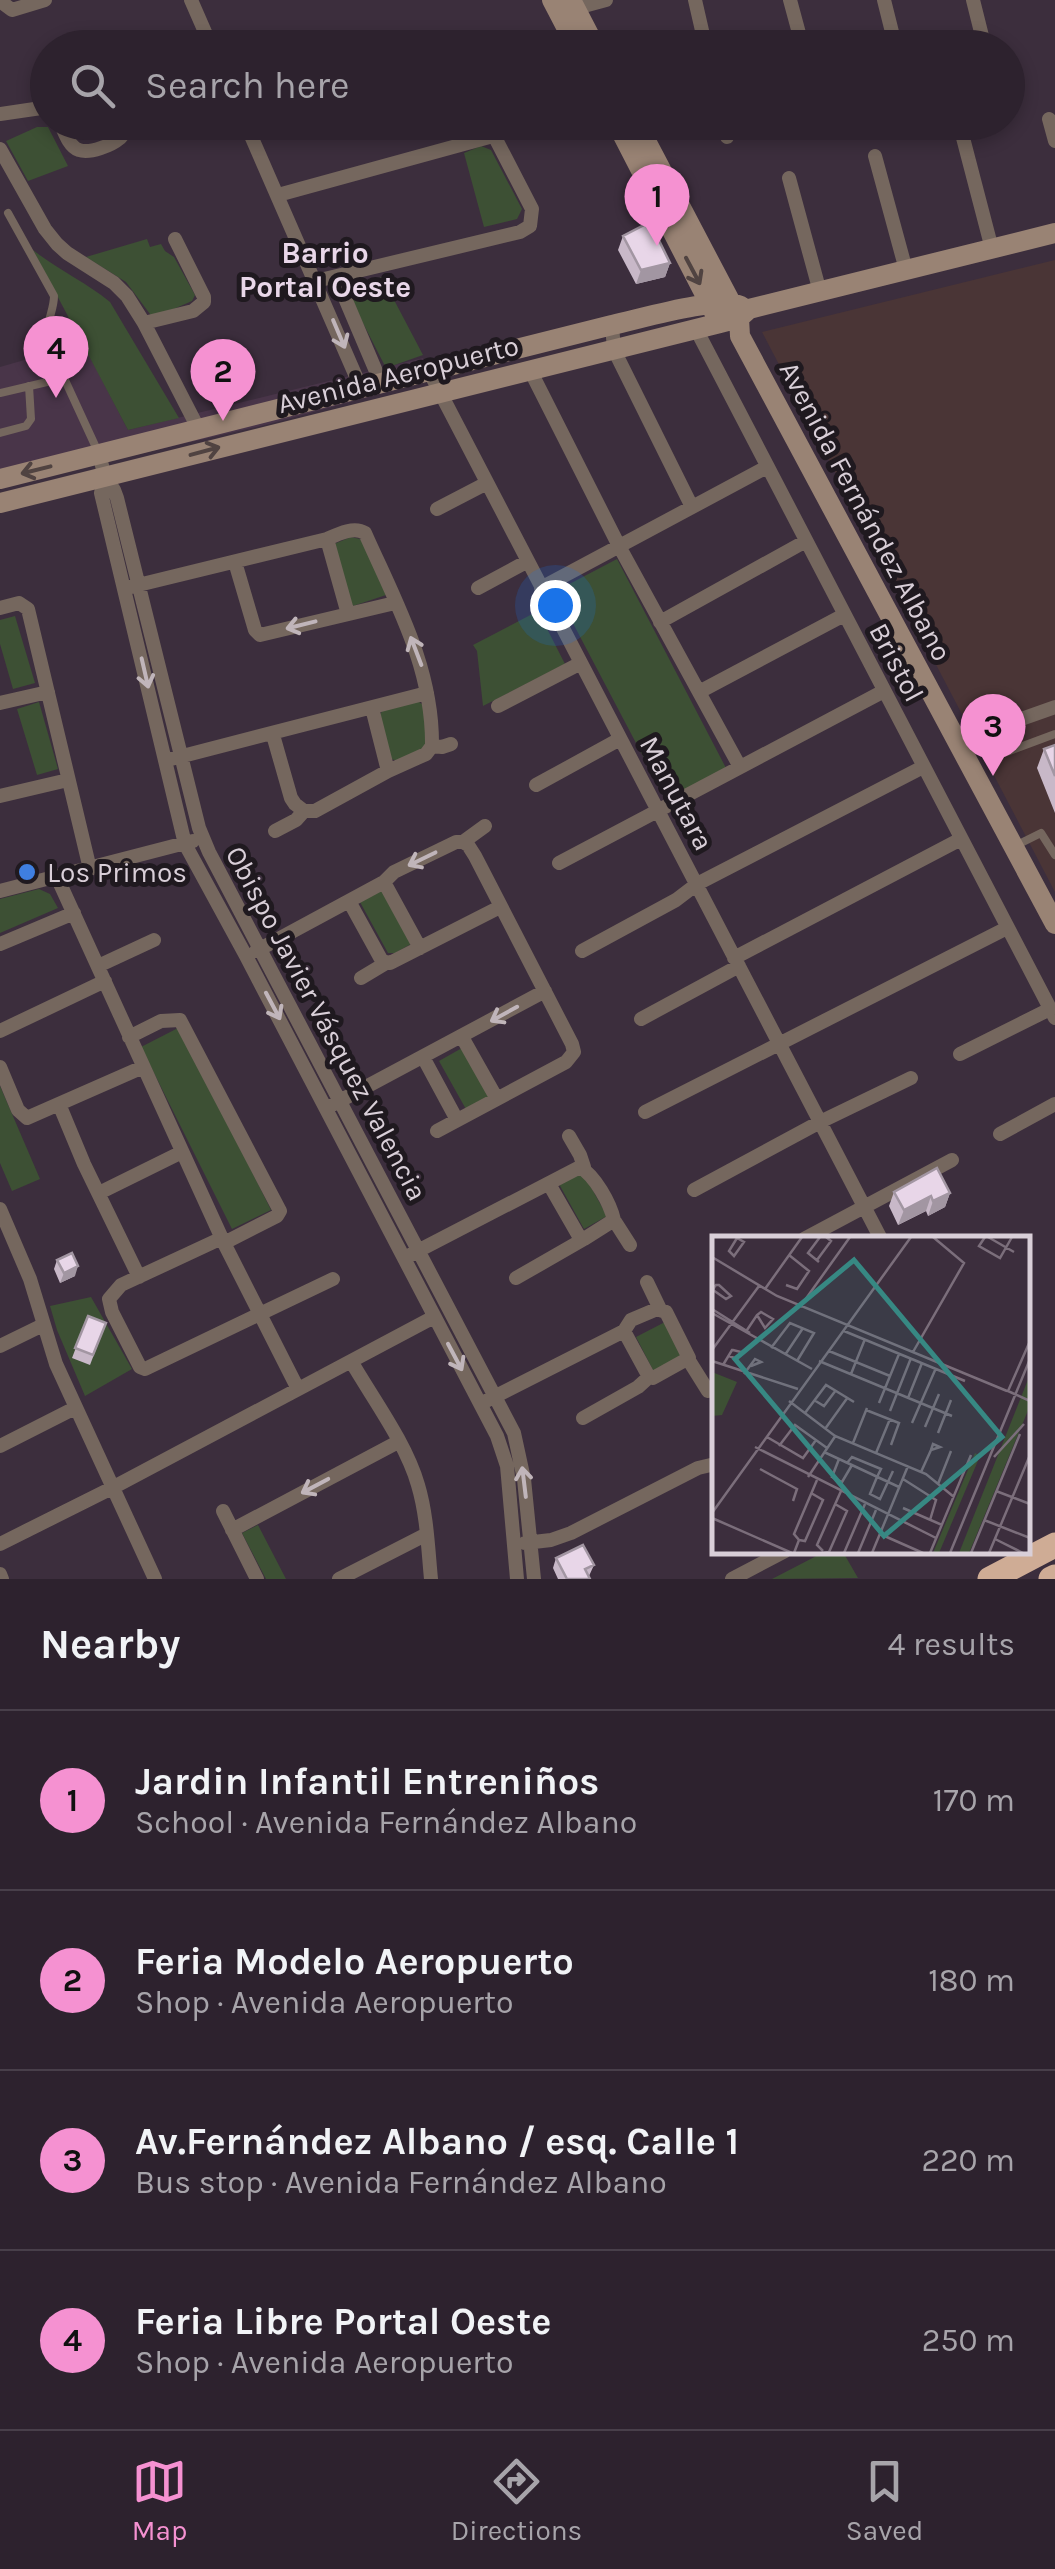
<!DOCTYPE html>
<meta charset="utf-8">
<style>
:root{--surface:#2d222e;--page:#392f3a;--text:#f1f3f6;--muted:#a7a4aa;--line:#483f4a;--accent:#f591d1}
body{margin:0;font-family:Karla,sans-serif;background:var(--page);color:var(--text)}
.you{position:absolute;left:555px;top:605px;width:35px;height:35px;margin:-25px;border:8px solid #fff;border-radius:50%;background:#1a73e8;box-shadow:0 0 0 15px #1a73e833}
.badge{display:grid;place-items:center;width:65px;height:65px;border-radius:50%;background:var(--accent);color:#111;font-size:32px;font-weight:700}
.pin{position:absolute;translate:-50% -82px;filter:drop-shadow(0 2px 5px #0008)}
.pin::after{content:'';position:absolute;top:52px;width:35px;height:30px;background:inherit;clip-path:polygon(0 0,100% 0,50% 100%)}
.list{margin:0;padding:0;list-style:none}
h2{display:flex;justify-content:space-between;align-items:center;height:130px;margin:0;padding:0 40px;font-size:42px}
h2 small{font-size:32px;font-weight:400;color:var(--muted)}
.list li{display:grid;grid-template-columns:65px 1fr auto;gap:30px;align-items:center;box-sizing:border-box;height:180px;padding:0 40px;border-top:2px solid var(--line)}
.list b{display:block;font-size:38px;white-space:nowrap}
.list p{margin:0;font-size:32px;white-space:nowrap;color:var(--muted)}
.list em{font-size:32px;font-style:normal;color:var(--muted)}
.icon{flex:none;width:55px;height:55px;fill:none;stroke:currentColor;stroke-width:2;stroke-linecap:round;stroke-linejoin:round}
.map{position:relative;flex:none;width:1055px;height:1579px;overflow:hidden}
.search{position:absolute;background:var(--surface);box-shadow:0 5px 15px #0003;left:30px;right:30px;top:30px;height:110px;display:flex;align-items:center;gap:25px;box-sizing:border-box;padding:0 35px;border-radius:55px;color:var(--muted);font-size:38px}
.sheet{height:850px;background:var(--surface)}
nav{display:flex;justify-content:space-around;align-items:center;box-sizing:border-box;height:140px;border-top:2px solid var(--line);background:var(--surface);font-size:28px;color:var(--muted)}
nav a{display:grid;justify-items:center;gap:5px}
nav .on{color:var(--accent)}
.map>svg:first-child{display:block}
.built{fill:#493549}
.industrial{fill:#4a3536}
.green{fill:#3d5034}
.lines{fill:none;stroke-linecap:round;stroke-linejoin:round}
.lane{stroke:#75675e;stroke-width:8}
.street{stroke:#75675e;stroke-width:14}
.secondary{stroke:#998374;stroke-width:20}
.highway{stroke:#cfac95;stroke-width:25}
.wall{fill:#c8b8c8}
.shaded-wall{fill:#a296a2}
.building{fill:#e8d6e8;stroke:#a296a2;stroke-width:2.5}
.oneway{stroke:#504341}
.oneway2{stroke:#c0b5ba}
.shop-dot{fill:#3f7fe0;stroke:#1f191f;stroke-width:4}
.labels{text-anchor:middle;stroke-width:10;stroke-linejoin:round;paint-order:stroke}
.street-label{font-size:28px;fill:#d9cfd8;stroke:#1f191f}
.poi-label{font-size:28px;fill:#d9cfd8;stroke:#1f191f;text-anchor:start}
.neighbourhood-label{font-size:30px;font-weight:bold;fill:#e9d7e9;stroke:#1f191f}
.inset-road{fill:none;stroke:#7b6e7b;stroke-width:2.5}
.view{fill:#378883;fill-opacity:0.15;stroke:#378883;stroke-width:5}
.inset-edge{fill:none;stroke:#d9cfd8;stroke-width:5}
</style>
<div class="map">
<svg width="1055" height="1579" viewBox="0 0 1055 1579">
<rect width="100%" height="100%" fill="#3c2e3d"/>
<!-- built -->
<path class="built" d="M83 343 128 430 423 358 432 380 269 424 0 486V367Z"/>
<!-- industrial -->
<path class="industrial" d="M1055 260V892L762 332Z"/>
<!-- green -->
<path class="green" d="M37 127H48L68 166 28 181 6 141Z
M481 146 491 150 522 209 517 219 484 227 464 153Z
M147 239 150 247 161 244 165 251 174 257 195 295 192 301 153 318 126 282 86 257Z
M33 250C58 270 86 282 110 302L179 418 128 430Z
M382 277 423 355 386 368 345 288Z
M351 537 360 539 365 543 386 595 350 607 334 544Z
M617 559 726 768 666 800 556 591Z
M538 611 565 664 483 706 477 651 473 645Z
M15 616 35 683 13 689 0 644V620Z
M417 700 425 707C429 746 436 745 398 761L388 758 378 718 385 706Z
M39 702 58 769 37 775 17 709Z
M39 889 50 894 58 908 0 933V899Z
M382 890 411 944 395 953H388L360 902Z
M180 1027 271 1210 232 1229 141 1047Z
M462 1048 491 1098 467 1111 439 1061Z
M0 1086 40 1179 12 1191 0 1163Z
M582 1171 607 1216 584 1229 559 1184Z
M91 1297 132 1369 85 1396 57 1330 50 1306Z
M665 1322 683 1356 654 1372 636 1337Z
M258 1525 286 1579H266L242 1533Z
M826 1551 843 1552 858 1578 772 1579Z"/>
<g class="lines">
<!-- lane -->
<path class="lane" d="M8 213 54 296C54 305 51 312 49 321 44 344 53 358 64 378
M0 393 64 378 99 454
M0 433 26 426 31 419 29 386
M988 759 1055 734
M1015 846 1041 833 1055 855"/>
<!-- street -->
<path class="street" d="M191 0 212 48
M695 0 706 48
M790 0 803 48
M884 0 896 48
M973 0 985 48
M0 1 12 10 45 0
M569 10 606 0
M0 114 48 107
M1049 119 1055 141
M60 122C64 131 69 147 79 150 90 154 112 145 120 138 126 132 125 130 126 122
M245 122 361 388
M724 122 727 137
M962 134 992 249
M0 149 45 229 57 244 67 253 114 283 127 296 144 323 198 428
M875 156 906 270
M789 178 820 292
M278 195 493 136
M336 277 381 383
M316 281 520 232 530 226 532 209 487 122
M144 323 193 311 204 302V297L175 239
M612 325 614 350 692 507
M696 329 1055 1018
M530 370 619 546 740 767
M429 371 881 1239
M99 454 105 477 114 490 117 498 199 828 209 852 514 1433 524 1479 534 1579
M105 477 101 493 185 844 246 956 497 1436 507 1466 517 1579
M437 509 487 483
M327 539 348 614
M235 562 255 630 260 635 395 603
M130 587 327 539C338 534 354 526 365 533 396 603 433 668 432 746
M478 588 528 561
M541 588 767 467
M0 608 19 603 28 609 90 869
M660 622 806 541
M699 692 844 615
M0 703 48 692
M498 706 581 663
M372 708 388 771
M273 735 291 798 295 804 304 811
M959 741 1055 707
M171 759 427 693
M536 785 620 739
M0 796 68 780
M275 831 296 820 304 811H315L388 771 426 754 432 746 442 747 451 744
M559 863 884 691
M57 877 224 1243 298 1389
M384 882 420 948
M0 891 193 841
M349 901 382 961 390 963 500 907
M0 944 74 913
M256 951 384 882 394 872 456 842H463L485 826
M582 951 676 900 697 884 923 767
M734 958 961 839
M98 966 154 940
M361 978 386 963
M641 1019 739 966
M0 1031 105 981
M129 1037 161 1021 180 1020 280 1211 277 1216 224 1243
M462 1037 497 1099
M960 1054 1050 1009
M423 1057 457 1120
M0 1067 18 1110 27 1118 143 1067
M59 1104 84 1164 139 1277
M334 1104 545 991
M645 1112 1007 928
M437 1131 566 1062 574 1052 572 1044 475 856 468 845 463 842
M1000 1134 1055 1104
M569 1136 580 1155 584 1167
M694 1190 820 1122 911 1078
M99 1193 182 1152
M0 1209 30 1279 56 1364 155 1579
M614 1220 630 1245
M222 1238 121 1285 109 1299 112 1312 140 1367 145 1369 333 1279
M804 1239 952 1160
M410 1255 580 1167C595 1176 610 1203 614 1220L584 1239 580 1238 549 1184
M516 1278 584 1239
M647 1282 660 1309
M0 1346 43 1325
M688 1359 708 1391
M351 1361C373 1399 406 1443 418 1485 427 1515 428 1548 431 1579
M486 1401 624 1331 631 1320 657 1309 666 1312 689 1358 653 1378 649 1377 624 1331
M583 1418 638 1387 649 1377
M0 1446 75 1408
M223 1511 257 1579
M232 1530 398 1442
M525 1543 551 1540 571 1533 698 1468 715 1464
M0 1544 112 1488 434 1317
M0 1574 2 1579
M339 1579 427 1534
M732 1579 785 1551"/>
<!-- secondary -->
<path class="secondary" d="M552 0 577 48
M571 0 596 48
M616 122 716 316
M636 122 739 318 740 336 1055 924
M0 479 612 325C641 319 716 296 741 306
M0 503 720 323 739 318 749 309 1055 233"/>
<!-- highway -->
<path class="highway" d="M990 1579 1055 1545
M1051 1579 1055 1577"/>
</g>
<!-- wall -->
<path class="wall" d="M623 236 670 263 665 277 636 284 618 250Z
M1055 745V813L1037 768 1044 749Z
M894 1192 950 1193 945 1207 928 1216 926 1211 898 1225 889 1206Z
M57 1260 75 1276 60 1283 54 1269Z
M88 1316 106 1323 90 1365 72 1358Z
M556 1558 594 1565 589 1576 590 1579H558L553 1568Z"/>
<!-- shaded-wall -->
<path class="shaded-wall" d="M670 263 665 277 636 284 641 270Z
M950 1193 945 1207 928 1216 933 1201Z
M931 1196 926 1211 898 1225 904 1210Z
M78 1266 75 1276 60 1283 64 1273Z"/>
<!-- building -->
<path class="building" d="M650 222 670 263 641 270 623 236Z
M1055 745V776L1044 749Z
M937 1168 950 1193 933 1201 931 1196 904 1210 894 1192Z
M72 1253 78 1266 64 1273 57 1260Z
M88 1316 106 1323 93 1355 75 1348Z
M583 1545 594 1565 585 1569 590 1579H567L556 1558Z"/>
<!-- one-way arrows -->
<defs><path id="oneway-shaft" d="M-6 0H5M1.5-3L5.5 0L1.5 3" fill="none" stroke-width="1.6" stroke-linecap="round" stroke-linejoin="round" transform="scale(2.5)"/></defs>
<g class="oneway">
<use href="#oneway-shaft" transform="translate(693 271) rotate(62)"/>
<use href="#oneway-shaft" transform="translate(205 451) rotate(-15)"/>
<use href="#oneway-shaft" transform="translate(36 470) rotate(166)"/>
</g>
<g class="oneway2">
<use href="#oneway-shaft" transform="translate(339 334) rotate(67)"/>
<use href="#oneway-shaft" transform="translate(301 625) rotate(166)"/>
<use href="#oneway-shaft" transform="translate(416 651) rotate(-111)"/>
<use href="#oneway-shaft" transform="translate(145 673) rotate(77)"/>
<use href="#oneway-shaft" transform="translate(422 859) rotate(154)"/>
<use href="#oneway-shaft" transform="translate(273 1006) rotate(62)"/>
<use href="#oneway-shaft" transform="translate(504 1014) rotate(151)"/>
<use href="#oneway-shaft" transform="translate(455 1357) rotate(62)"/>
<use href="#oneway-shaft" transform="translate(524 1482) rotate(-97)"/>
<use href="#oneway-shaft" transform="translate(315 1486) rotate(152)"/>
</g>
<!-- markers -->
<circle class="shop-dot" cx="27" cy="872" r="10"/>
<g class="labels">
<!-- street labels -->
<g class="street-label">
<text transform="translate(398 374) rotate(-14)" y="10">Avenida Aeropuerto</text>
<text transform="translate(866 511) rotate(62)" y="10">Avenida Fernández Albano</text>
<text transform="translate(897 662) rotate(62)" y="10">Bristol</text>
<text transform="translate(677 793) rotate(62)" y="10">Manutara</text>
<text transform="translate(327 1023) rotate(62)" y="10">Obispo Javier Vásquez Valencia</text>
</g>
<!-- poi labels -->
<g class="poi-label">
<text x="47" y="882">Los Primos</text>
</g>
<!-- neighbourhood labels -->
<g class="neighbourhood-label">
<text x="325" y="263">Barrio<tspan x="325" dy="34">Portal Oeste</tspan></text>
</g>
</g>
<!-- overview -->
<g transform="translate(712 1236)">
<rect width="318" height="318" fill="#3c2e3d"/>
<path d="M0 136 25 146 10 179 0 180ZM317 141V172L257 317H247ZM263 217 268 220 227 317H221Z" fill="#3d5034"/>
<path class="inset-road" d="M23 1 25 2 32 6 22 20 17 15 25 2M273 1 267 10 288 22 300 1M276 1 302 16M0 21 65 60 295 155M105 24 119 5 114 1M107 26 96 17 108 1M74 49 85 53 97 35 77 19M53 53 90 1M0 55 1 54 3 50 4 49H7L19 60 14 63 1 54M88 71 138 1M0 73 38 97M0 77 100 133M35 94 45 79 49 76 61 83 53 92 45 79M132 95 253 145M318 105 296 155 318 165M59 112 78 87 102 97 85 125M0 114 47 50M117 115 178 140M201 116 252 27 221 1M73 119 91 92M0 125 86 153M107 125 240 180M11 129 20 114H21L29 116 25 123 17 120M32 138 43 123 49 126 39 130M139 138 153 103M196 162 210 127M102 164 112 170 124 154M77 165 123 200 214 238 242 261M167 167 187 118M154 174 187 187 179 209M178 175 199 122M93 177 114 149 142 166M200 187 224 132M213 191 227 158M113 193 136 161M226 197 239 164M55 201 91 222 104 204M141 207 155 172M67 210 83 189 115 212M43 211 224 302M112 216 187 251M164 217 178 183M282 221 312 188M127 223 120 241 130 246 140 229M135 227 140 221 169 233 165 241M48 233 85 253 81 265M209 236 219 214 228 211 221 208 219 214M96 241 124 199M165 241 158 258 168 263 181 235M191 243 224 264 218 284M226 248 239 215M284 255 318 268M191 272 230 289M0 277 199 1M0 282 80 317M272 284 318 302M168 298 211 317M283 303 311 317M87 304 93 305 111 264 99 257M111 315 105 309 129 255M82 317 87 304 82 298 105 244M110 317 117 316 135 275 123 268M132 317 153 268M146 317 164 274M160 317 196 230M218 317 259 219M238 317 318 123M259 317 308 198M277 317 318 219"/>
<path class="view" d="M142 24 290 201 172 300 23 123Z"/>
<rect width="318" height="318" class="inset-edge"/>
</g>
</svg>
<div class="you"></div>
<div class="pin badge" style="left:657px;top:246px">1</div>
<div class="pin badge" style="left:223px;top:421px">2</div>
<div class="pin badge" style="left:993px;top:776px">3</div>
<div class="pin badge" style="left:56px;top:398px">4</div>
<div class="search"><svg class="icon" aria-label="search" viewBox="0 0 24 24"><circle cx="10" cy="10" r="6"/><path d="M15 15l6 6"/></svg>Search here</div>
</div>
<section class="sheet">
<h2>Nearby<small>4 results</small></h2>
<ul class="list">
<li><span class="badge">1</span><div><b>Jardin Infantil Entreniños</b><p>School · Avenida Fernández Albano</p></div><em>170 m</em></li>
<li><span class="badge">2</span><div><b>Feria Modelo Aeropuerto</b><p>Shop · Avenida Aeropuerto</p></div><em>180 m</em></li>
<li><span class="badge">3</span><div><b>Av.Fernández Albano / esq. Calle 1</b><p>Bus stop · Avenida Fernández Albano</p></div><em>220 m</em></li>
<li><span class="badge">4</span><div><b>Feria Libre Portal Oeste</b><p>Shop · Avenida Aeropuerto</p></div><em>250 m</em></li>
</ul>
</section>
<nav>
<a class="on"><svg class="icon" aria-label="map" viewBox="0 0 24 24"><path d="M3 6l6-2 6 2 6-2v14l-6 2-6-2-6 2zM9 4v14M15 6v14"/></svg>Map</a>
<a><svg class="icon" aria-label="directions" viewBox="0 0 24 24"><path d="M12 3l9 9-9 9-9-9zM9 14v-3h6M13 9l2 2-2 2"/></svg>Directions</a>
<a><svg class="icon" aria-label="saved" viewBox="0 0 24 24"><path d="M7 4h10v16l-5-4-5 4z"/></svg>Saved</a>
</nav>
